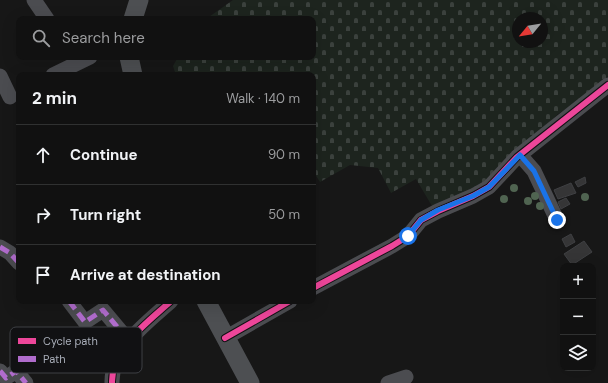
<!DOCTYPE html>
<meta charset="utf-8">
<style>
:root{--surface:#111;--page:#1a1a1a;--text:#f1f3f6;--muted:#9c9d9f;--line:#303131}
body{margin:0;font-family:"DM Sans",sans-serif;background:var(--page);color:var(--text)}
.controls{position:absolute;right:12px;bottom:12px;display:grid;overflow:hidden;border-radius:8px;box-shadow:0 4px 16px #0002}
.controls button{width:36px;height:36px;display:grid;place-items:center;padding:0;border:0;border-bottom:1px solid var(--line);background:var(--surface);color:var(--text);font:20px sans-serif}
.compass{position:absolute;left:512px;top:12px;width:36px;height:36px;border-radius:50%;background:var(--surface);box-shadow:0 4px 16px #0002;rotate:240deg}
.stop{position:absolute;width:12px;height:12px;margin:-9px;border:3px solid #1a73e8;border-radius:50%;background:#fff}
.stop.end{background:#1a73e8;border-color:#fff;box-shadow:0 1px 4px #0008}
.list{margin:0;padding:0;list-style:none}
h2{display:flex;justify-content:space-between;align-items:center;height:52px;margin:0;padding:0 16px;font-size:17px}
h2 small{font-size:13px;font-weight:400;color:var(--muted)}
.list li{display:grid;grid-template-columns:26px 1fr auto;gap:12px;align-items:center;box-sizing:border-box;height:60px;padding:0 16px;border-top:1px solid var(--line)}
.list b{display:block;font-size:15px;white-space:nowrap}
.list em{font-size:13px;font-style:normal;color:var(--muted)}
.icon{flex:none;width:22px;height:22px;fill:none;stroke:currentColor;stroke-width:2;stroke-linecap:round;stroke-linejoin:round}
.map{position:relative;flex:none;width:608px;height:383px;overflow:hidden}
.search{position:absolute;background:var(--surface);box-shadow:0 4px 16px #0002;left:16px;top:16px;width:300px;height:44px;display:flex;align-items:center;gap:10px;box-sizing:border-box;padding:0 14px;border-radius:8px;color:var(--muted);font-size:15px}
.panel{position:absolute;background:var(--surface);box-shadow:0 4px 16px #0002;left:16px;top:72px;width:300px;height:232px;border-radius:8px}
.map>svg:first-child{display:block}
.cemetery{fill:url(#cemetery-stones);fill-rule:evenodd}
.building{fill:#353536;stroke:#3f4043}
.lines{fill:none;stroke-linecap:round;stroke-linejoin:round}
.minor{stroke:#4b4c50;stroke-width:15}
.major{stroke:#4d4f52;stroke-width:19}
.quiet{stroke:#b06ccc;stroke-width:5;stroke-dasharray:10 5;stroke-linecap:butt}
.cycleway-casing{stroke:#111113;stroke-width:8}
.cycleway{stroke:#ed469a;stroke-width:6}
.tree{fill:#506451}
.route{stroke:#1a73e8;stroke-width:5}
.key{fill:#111113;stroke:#3e4045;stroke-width:1}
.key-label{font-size:11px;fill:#a8adb8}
</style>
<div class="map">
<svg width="608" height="383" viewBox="0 0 608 383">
<defs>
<pattern id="cemetery-stones" width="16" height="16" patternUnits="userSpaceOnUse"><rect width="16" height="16" fill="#1d241e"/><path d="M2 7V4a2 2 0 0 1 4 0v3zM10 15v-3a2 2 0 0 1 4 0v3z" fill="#3b413d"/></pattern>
</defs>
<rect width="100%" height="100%" fill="#171717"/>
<!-- cemetery -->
<path class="cemetery" d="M233 0H608V76L597 89 558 114 488 183 432 206 416 179 391 193 378 168 350 165 320 182 313 171V75H176L173 66 178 57H313V19H206ZM518 18H542V42H518Z"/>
<!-- building -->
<path class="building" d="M585 177 586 183 578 187 575 182Z
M571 183 576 193 558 199 554 190Z
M566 198 570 204 561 209 558 202Z
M571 234 575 242 566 247 562 239Z
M584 241 592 252 572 265 564 254Z"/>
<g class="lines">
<!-- minor -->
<path class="minor" d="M34 0 47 19
M53 75 90 57
M0 76 10 97
M520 155 534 171 557 220
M0 247 10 253 19 263
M313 288 392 246 408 236 421 220 438 211 473 196 489 187 517 157 608 85
M69 301 85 322 103 310 129 341
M225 338 290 301
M0 371 6 378 16 371 26 383
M112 383C111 348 147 323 171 301
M388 383 406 377"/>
<!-- major -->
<path class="major" d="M133 19 139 0
M129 57 133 75
M206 301 250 383"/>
<!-- quiet -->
<path class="quiet" d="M0 247 10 253 19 263
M69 301 85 322 103 310 129 341
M0 371 6 378 16 371 26 383"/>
<!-- cycleway casing -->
<g class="cycleway-casing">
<path id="cycleway" d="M313 288 392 246 408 236 421 220 438 211 473 196 489 187 517 157 608 85
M225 338 290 301
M112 383C111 348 147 323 171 301"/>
</g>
<!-- cycleway -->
<use href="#cycleway" class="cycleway"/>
</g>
<!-- trees -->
<g class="tree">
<circle cx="514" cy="188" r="4"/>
<circle cx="535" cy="196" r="4"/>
<circle cx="585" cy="197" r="4"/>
<circle cx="504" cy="199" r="4"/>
<circle cx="528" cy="201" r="4"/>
<circle cx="540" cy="206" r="4"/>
</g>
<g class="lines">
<!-- route -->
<path class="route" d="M408 236 421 220 438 210 473 196 489 187 520 155 534 171 557 220"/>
</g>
<!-- legend -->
<rect x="10" y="327" width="132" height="46" rx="6" class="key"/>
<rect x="18" y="338" width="18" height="6" fill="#ed469a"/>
<rect x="18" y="356" width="18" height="6" fill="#b06ccc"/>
<g class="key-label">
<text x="43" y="345">Cycle path</text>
<text x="43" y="363">Path</text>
</g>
</svg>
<div class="controls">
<button>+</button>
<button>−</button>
<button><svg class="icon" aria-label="layers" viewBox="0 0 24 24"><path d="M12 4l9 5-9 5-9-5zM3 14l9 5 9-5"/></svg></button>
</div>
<svg class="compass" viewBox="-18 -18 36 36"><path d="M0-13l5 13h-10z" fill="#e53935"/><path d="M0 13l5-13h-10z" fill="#9c9d9f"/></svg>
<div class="stop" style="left:408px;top:236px"></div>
<div class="stop end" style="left:557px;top:220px"></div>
<div class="search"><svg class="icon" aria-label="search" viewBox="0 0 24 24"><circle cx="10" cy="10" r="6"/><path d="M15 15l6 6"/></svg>Search here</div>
<section class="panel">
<h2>2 min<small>Walk · 140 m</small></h2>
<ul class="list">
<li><svg class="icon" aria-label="ahead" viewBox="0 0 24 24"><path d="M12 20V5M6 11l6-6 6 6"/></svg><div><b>Continue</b></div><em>90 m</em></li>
<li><svg class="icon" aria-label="right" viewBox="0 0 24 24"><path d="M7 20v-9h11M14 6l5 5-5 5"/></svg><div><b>Turn right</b></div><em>50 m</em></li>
<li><svg class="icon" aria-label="arrive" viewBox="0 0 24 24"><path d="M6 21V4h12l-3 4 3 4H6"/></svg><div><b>Arrive at destination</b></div></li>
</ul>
</section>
</div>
